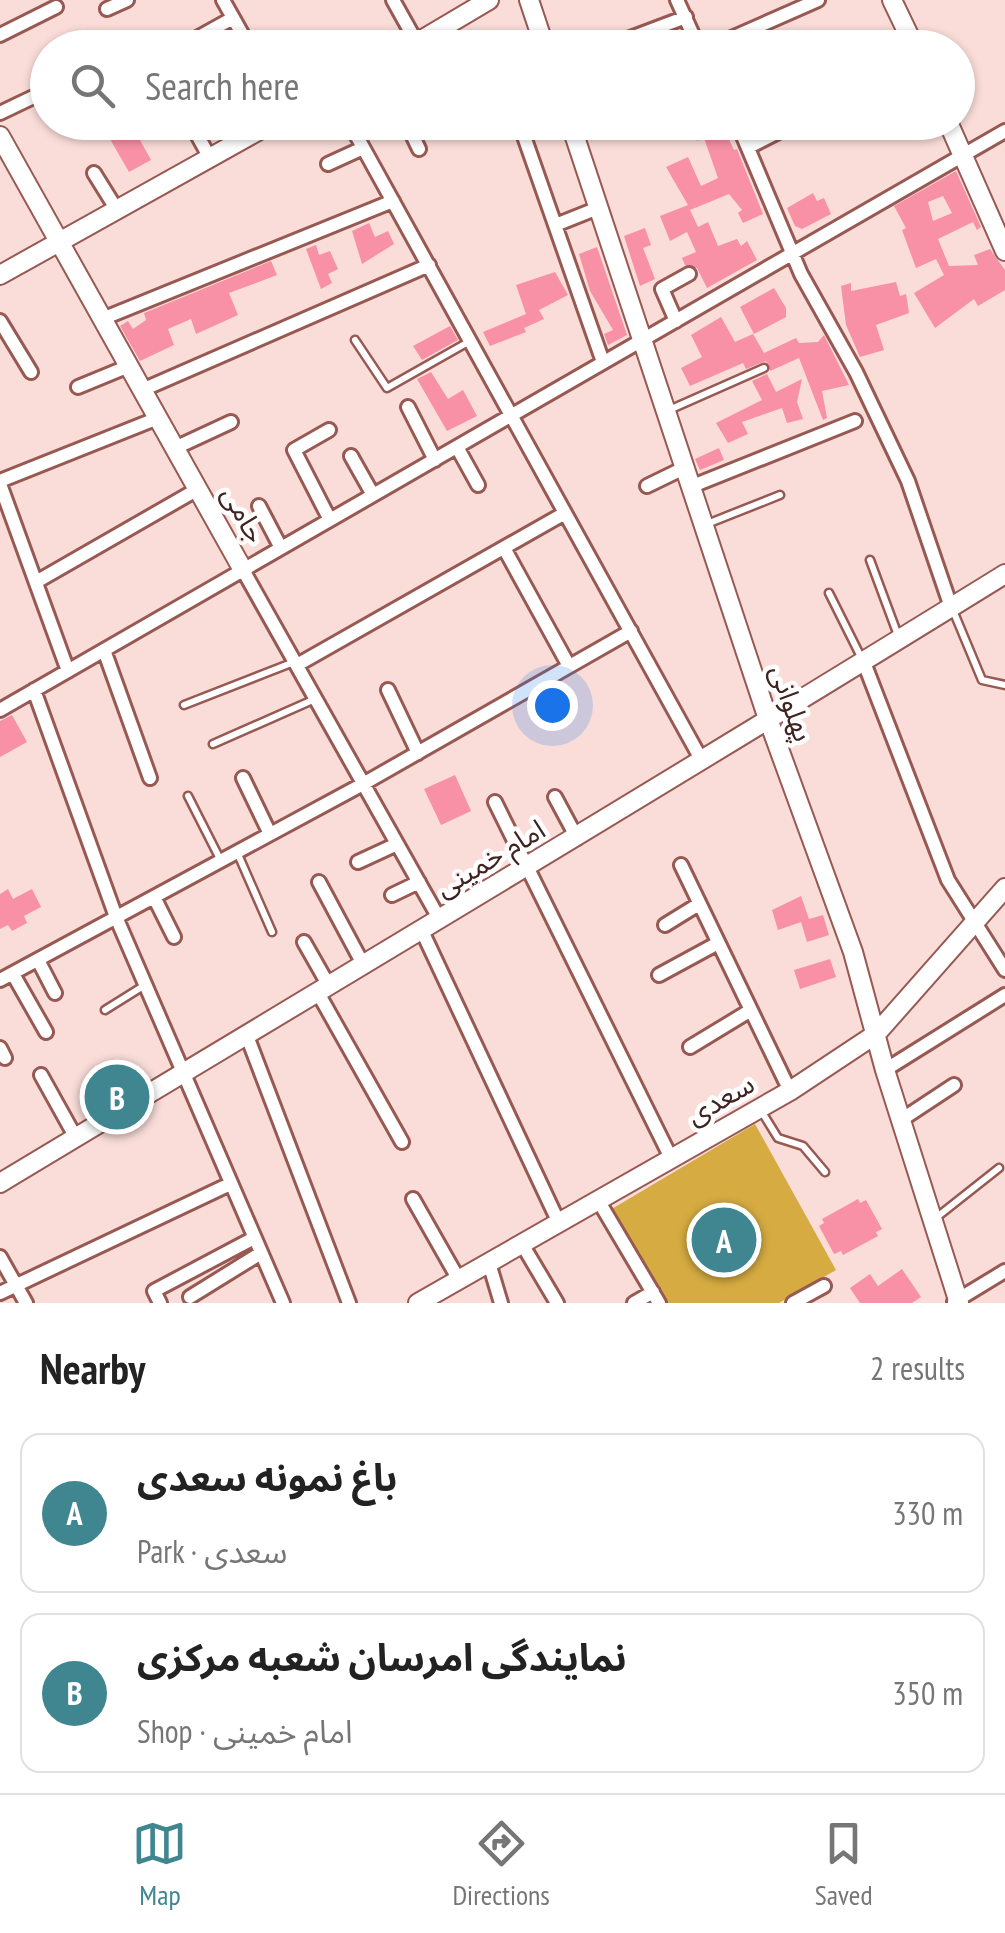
<!DOCTYPE html>
<meta charset="utf-8">
<style>
:root{--surface:#fff;--page:#f2f2f2;--text:#222;--muted:#767676;--line:#e0e0e0;--accent:#3f8690}
body{margin:0;font-family:"PT Sans Narrow","Noto Sans Arabic",sans-serif;background:var(--page);color:var(--text)}
.you{position:absolute;left:552px;top:705px;width:35px;height:35px;margin:-25px;border:8px solid #fff;border-radius:50%;background:#1a73e8;box-shadow:0 0 0 15px #1a73e833}
.badge{display:grid;place-items:center;width:65px;height:65px;border-radius:50%;background:var(--accent);color:#fff;font-size:32px;font-weight:700}
.pin{position:absolute;translate:-50% -50%;border:5px solid #fff;box-shadow:0 2px 10px #0006}
.list{margin:0;padding:0;list-style:none}
h2{display:flex;justify-content:space-between;align-items:center;height:130px;margin:0;padding:0 40px;font-size:42px}
h2 small{font-size:32px;font-weight:400;color:var(--muted)}
.list li{display:grid;grid-template-columns:65px 1fr auto;gap:30px;align-items:center;box-sizing:border-box;height:160px;margin:0 20px 20px;padding:0 20px;border:2px solid var(--line);border-radius:20px}
.list b{display:block;font-size:38px;white-space:nowrap}
.list p{margin:0;font-size:32px;white-space:nowrap;color:var(--muted)}
.list em{font-size:32px;font-style:normal;color:var(--muted)}
.icon{flex:none;width:55px;height:55px;fill:none;stroke:currentColor;stroke-width:2;stroke-linecap:round;stroke-linejoin:round}
.map{position:relative;flex:none;width:1005px;height:1303px;overflow:hidden}
.search{position:absolute;background:var(--surface);box-shadow:0 2px 8px #0004;left:30px;right:30px;top:30px;height:110px;display:flex;align-items:center;gap:25px;box-sizing:border-box;padding:0 35px;border-radius:55px;color:var(--muted);font-size:38px}
.sheet{height:490px;background:var(--surface)}
nav{display:flex;justify-content:space-around;align-items:center;box-sizing:border-box;height:140px;border-top:2px solid var(--line);background:var(--surface);font-size:28px;color:var(--muted)}
nav a{display:grid;justify-items:center;gap:5px}
nav .on{color:var(--accent)}
.map>svg:first-child{display:block}
.green{fill:#d6ac42}
.building{fill:#f890a6;fill-rule:evenodd}
.lines{fill:none;stroke-linecap:round;stroke-linejoin:round}
.lane-casing{stroke:#975952;stroke-width:11}
.street-casing{stroke:#975952;stroke-width:18}
.secondary-casing{stroke:#975952;stroke-width:22}
.lane{stroke:#fff;stroke-width:6}
.street{stroke:#fff;stroke-width:12}
.secondary{stroke:#fff;stroke-width:18}
.labels{text-anchor:middle;stroke-width:9;stroke-linejoin:round;paint-order:stroke}
.street-label{font-size:28px;fill:#3e2320;stroke:#fff}
</style>
<div class="map">
<svg width="1005" height="1303" viewBox="0 0 1005 1303">
<rect width="100%" height="100%" fill="#faddd9"/>
<!-- green -->
<path class="green" d="M755 1124 836 1270 779 1303H665L610 1210Z"/>
<!-- building -->
<path class="building" d="M110 122H130L151 160 129 172 103 127Z
M688 122H721L734 150 737 149 763 214 743 223 738 213 742 210 729 194 690 210 698 227 708 222 718 246 737 239 741 246 747 241 757 260 707 288 697 268 685 265 682 258 696 252 687 232 670 241 660 216 688 205 666 167 688 157 701 186 718 178 704 138 697 141Z
M956 171 981 227 977 230 973 222 938 239 949 266 978 265 974 255 990 249 1005 270V290L978 306 974 299 935 328 914 293 944 275 936 259 916 268 902 230 906 228 894 206ZM943 196 952 213 933 221 928 202Z
M813 193 817 201 824 198 831 214 802 229 795 226 787 208Z
M369 223 375 237 388 231 394 244 362 264 352 231Z
M645 228 651 245 643 248 655 279 640 286 624 236Z
M316 245 319 255 330 251 338 269 328 274 332 283 321 289 306 249Z
M597 247 627 335 608 345 604 334 613 330 590 291 579 254Z
M271 261 277 275 229 293 238 315 196 334 191 319 168 329 174 345 140 361 120 326 128 321 133 329 146 320 144 313Z
M555 272 568 295 539 310 544 319 524 328 526 332 490 346 483 332 526 314 516 285Z
M896 282 900 296 906 294 909 313 876 325 884 350 860 357 846 325 841 286 851 283V291Z
M774 288 786 308V317L754 334 740 307Z
M721 317 735 342 753 334 764 353 796 338 799 343 818 342 824 335 849 385 822 391 827 418 823 420 799 358 770 371 766 361 746 369 743 363 690 386 681 368 702 357 691 335Z
M450 326 458 340 422 360 413 346Z
M431 372 448 399 463 390 477 416 447 431 417 379Z
M767 374 776 392 802 379 797 402 803 419 787 423 782 408 742 422 748 434 728 443 716 423 762 400 752 381Z
M719 448 724 460 700 470 695 459Z
M12 715 27 742 0 757V721Z
M455 775 471 811 441 825 424 789Z
M8 889 13 899 32 889 41 907 24 916 27 923 12 931 8 925 0 929V894Z
M801 896 809 919 823 915 829 935 807 942 801 922 778 930 772 910Z
M830 959 836 977 800 989 794 970Z
M858 1199 860 1203 866 1200 882 1229 876 1232 878 1236 843 1255 841 1251 834 1254 819 1226 824 1223 822 1219Z
M902 1269 921 1297 912 1303H860L850 1288 870 1274 878 1286Z"/>
<g class="lines">
<!-- lane casing -->
<g class="lane-casing">
<path id="lane" d="M355 340 387 388 470 341
M669 410 764 368
M707 524 780 495
M870 560 899 638
M829 593 862 659
M952 608 982 680 1005 685
M184 705 294 662
M213 744 315 699
M188 796 221 861
M237 852 272 932
M105 1010 145 985
M760 1109 778 1138 803 1146 825 1172
M937 1217 999 1168"/>
</g>
<!-- street casing -->
<g class="street-casing">
<path id="street" d="M223 0 250 48
M393 0 417 43
M677 0 699 48
M107 9 127 0
M0 35 56 7
M179 48 233 18
M604 48 686 17
M709 48 818 0
M0 113 48 90
M190 122 210 158
M349 122 701 759
M406 122 419 149
M519 122 603 362
M737 122 801 274 856 372 908 481 951 607
M749 147 798 122
M328 164 363 148
M94 173 117 210
M558 224 598 208
M102 319 393 201
M0 321 31 372
M676 321 662 289 689 274
M78 387 129 366
M142 390 429 265
M408 407 435 460
M329 430 294 450 330 520
M457 447 478 485
M175 448 231 422
M351 456 373 495
M0 481 158 418
M0 484 68 671
M647 486 684 468
M690 487 855 421
M259 506 281 548
M504 548 569 666
M243 570 440 920
M36 582 198 489
M104 650 150 778
M863 660 948 880 1005 970
M297 665 565 513
M34 690 116 917 283 1303
M388 690 418 753
M0 710 1005 131
M243 778 270 834
M555 797 577 838
M495 802 671 1158
M358 862 397 844
M681 865 790 1091
M319 882 364 966
M392 895 419 882
M154 897 174 937
M665 925 699 904
M422 931 559 1223
M304 942 329 986
M38 960 55 993
M13 974 46 1032
M659 975 718 943
M0 980 363 784 631 631
M318 993 402 1142
M247 1036 349 1303
M690 1047 751 1010
M0 1048 5 1058
M885 1070 1005 995
M41 1075 76 1138
M901 1120 954 1085
M413 1199 459 1280
M598 1200 659 1303
M522 1244 557 1303
M0 1257 26 1303
M489 1263 501 1303
M0 1293 230 1184
M190 1297 261 1253
M954 1302 1005 1271
M160 1303 154 1291 254 1238
M634 1303 653 1292
M793 1303 824 1286"/>
</g>
<!-- secondary casing -->
<g class="secondary-casing">
<path id="secondary" d="M529 0 545 48
M892 0 915 48
M408 48 489 0
M570 122 767 716 853 952 885 1070 959 1303
M948 122 1005 251
M0 136 243 570
M0 275 274 122
M0 1183C336 981 672 780 1005 574
M418 1303 790 1091 876 1034 1005 888"/>
</g>
<!-- lane -->
<use href="#lane" class="lane"/>
<!-- street -->
<use href="#street" class="street"/>
<!-- secondary -->
<use href="#secondary" class="secondary"/>
</g>
<g class="labels">
<!-- street labels -->
<g class="street-label">
<text transform="translate(244 514) rotate(61)" y="10">جامی</text>
<text transform="translate(792 703) rotate(71)" y="10">پهلوانی</text>
<text transform="translate(490 858) rotate(-31)" y="10">امام خمینی</text>
<text transform="translate(720 1099) rotate(-30)" y="10">سعدی</text>
</g>
</g>
</svg>
<div class="you"></div>
<div class="pin badge" style="left:724px;top:1240px">A</div>
<div class="pin badge" style="left:117px;top:1097px">B</div>
<div class="search"><svg class="icon" aria-label="search" viewBox="0 0 24 24"><circle cx="10" cy="10" r="6"/><path d="M15 15l6 6"/></svg>Search here</div>
</div>
<section class="sheet">
<h2>Nearby<small>2 results</small></h2>
<ul class="list">
<li><span class="badge">A</span><div><b>باغ نمونه سعدی</b><p>Park · سعدی</p></div><em>330 m</em></li>
<li><span class="badge">B</span><div><b>نمایندگی امرسان شعبه مرکزی</b><p>Shop · امام خمینی</p></div><em>350 m</em></li>
</ul>
</section>
<nav>
<a class="on"><svg class="icon" aria-label="map" viewBox="0 0 24 24"><path d="M3 6l6-2 6 2 6-2v14l-6 2-6-2-6 2zM9 4v14M15 6v14"/></svg>Map</a>
<a><svg class="icon" aria-label="directions" viewBox="0 0 24 24"><path d="M12 3l9 9-9 9-9-9zM9 14v-3h6M13 9l2 2-2 2"/></svg>Directions</a>
<a><svg class="icon" aria-label="saved" viewBox="0 0 24 24"><path d="M7 4h10v16l-5-4-5 4z"/></svg>Saved</a>
</nav>
